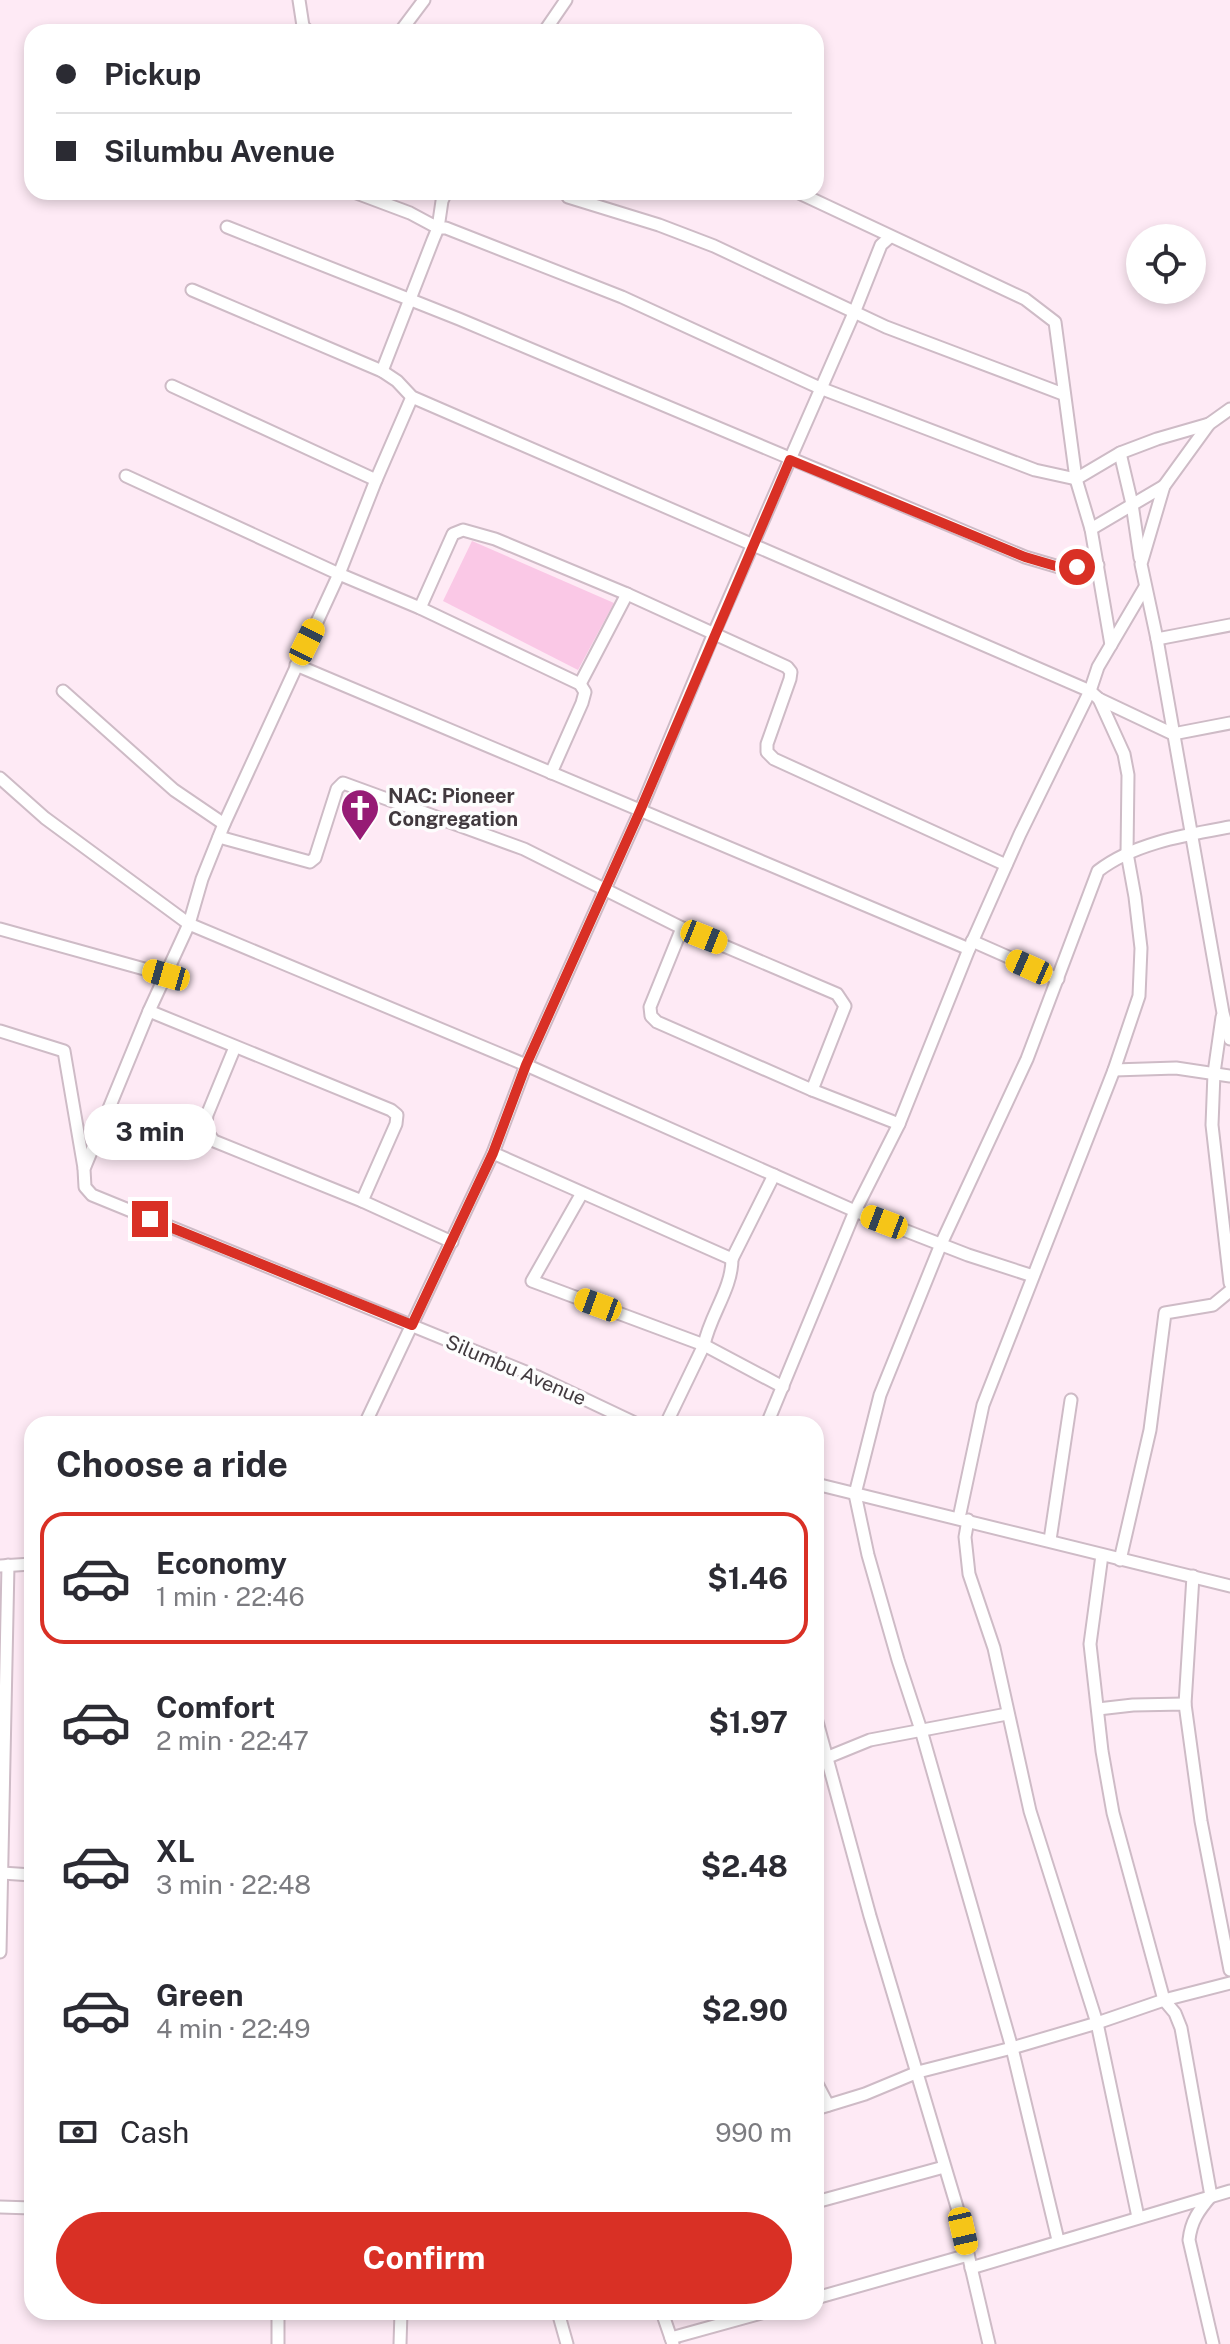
<!DOCTYPE html>
<html lang="en">
<head>
<meta charset="utf-8">
<style>
	:root { --surface:#fff; --page:#f2f2f3; --text:#2b2b33; --muted:#7c7c81; --line:#e1e1e2; --accent:#d93025 }
	body { margin:0; font-family:"Public Sans",sans-serif; background:var(--page); color:var(--text); height:100vh; display:flex; flex-direction:column; font-size:30px; white-space:nowrap }
	* { box-sizing:border-box; margin:0 }
	p { font-size:26px; color:var(--muted) }
	.icon { flex:none; width:44px; height:44px; fill:none; stroke:currentColor; stroke-width:2; stroke-linecap:round; stroke-linejoin:round }
	.map { position:relative; flex:1; overflow:hidden }
	.side { position:absolute; left:24px; top:1416px; width:800px; height:904px; display:flex; flex-direction:column; background:var(--surface); border-radius:24px; box-shadow:0 4px 12px #0003 }
	.side>* { flex:none }
	.top-card { position:absolute; left:24px; top:24px; width:800px; height:176px; border-radius:24px; box-shadow:0 4px 12px #0003; display:grid; align-content:center; height:176px; padding:0 32px; background:var(--surface) }
	.controls { position:absolute; left:1126px; top:224px; display:grid; gap:16px }
	.controls a { display:grid; place-items:center; width:80px; height:80px; border-radius:50%; background:var(--surface); box-shadow:0 4px 12px #0003; font-size:40px }
	.end { position:absolute; width:36px; height:36px; margin:-18px; border:10px solid #d93025; background:#fff; box-shadow:0 0 0 4px #fff }
	.from { border-radius:50% }
	.bubble { position:absolute; height:56px; border-radius:28px; background:var(--surface); box-shadow:0 4px 12px #0003; font-size:26px; font-weight:700; line-height:56px; text-align:center }
	.car { position:absolute; width:24px; height:48px; margin:-24px -12px; border-radius:10px; box-shadow:0 0 6px 2px #0007; background:linear-gradient(#f5c518 24%,#345 0 40%,#f5c518 0 76%,#345 0 86%,#f5c518 0) }
	.top-card b { display:flex; align-items:center; gap:28px; height:76px; font-size:30px }
	.top-card b+b { border-top:2px solid var(--line) }
	.top-card i { width:20px; height:20px; background:var(--text) }
	ul { padding:0; list-style:none }
	li { display:flex; align-items:center; gap:24px; height:132px; margin:0 16px 12px; padding:0 16px; border:4px solid transparent; border-radius:24px }
	li div { flex:1 }
	li b { display:block; font-size:30px }
	li em { font-style:normal; font-weight:700 }
	li.active { border-color:var(--accent) }
	li>.icon { width:72px; height:72px; stroke-width:1.5 }
	h2 { padding:0 32px; font-size:36px; line-height:96px }
	.pay { display:flex; align-items:center; gap:20px; height:88px; padding:0 32px; font-size:30px }
	.pay p { margin-inline-start:auto }
	.action { display:flex; gap:16px; margin-top:auto; padding:16px 32px }
	.action a { flex:1; height:92px; border-radius:48px; background:var(--accent); color:#fff; font-size:32px; font-weight:700; line-height:92px; text-align:center }
	.map>svg:first-child { display:block }
	.green { fill:#fac8e6 }
	.lines { fill:none; stroke-linecap:round; stroke-linejoin:round }
	.street-casing { stroke:#cebbc6; stroke-width:15 }
	.street { stroke:#fff; stroke-width:11 }
	.route { stroke:#d93025; stroke-width:10 }
	.labels { text-anchor:middle; dominant-baseline:central; stroke-width:7; stroke-linejoin:round; paint-order:stroke }
	.poi-label { font-size:20px; font-weight:bold; fill:#41393e; stroke:#fdfdfd; text-anchor:start }
	.street-label { font-size:20px; fill:#41393e; stroke:#fdfdfd }
</style>
</head>
<body>
<div class="map">
<svg width="1230" height="2344" viewBox="0 0 1230 2344">
	<rect width="100%" height="100%" fill="#feeaf5"/>
	<!-- green -->
	<polygon class="green" points="472,541 614,603 578,670 443,601"/>
	<g class="lines">
		<defs>
			<g id="street">
				<polyline points="299,0 303,26 309,32"/>
				<polyline points="400,32 424,0"/>
				<polyline points="544,32 566,0"/>
				<polyline points="354,192 410,213 438,228 442,201 446,192"/>
				<polyline points="797,192 1025,299 1055,322 1076,479 1091,529 1111,645"/>
				<polyline points="568,197 659,225 714,246 886,327 1063,394"/>
				<polyline points="227,227 459,319 1025,557 1059,567 1098,565"/>
				<polyline points="192,290 382,371 397,381 412,397 1090,691 1099,699 1173,734 1230,723"/>
				<polyline points="382,371 433,240 438,228 446,228 622,297 820,388 1035,470 1076,479 1120,453 1157,439 1209,424"/>
				<polyline points="172,386 376,480"/>
				<polyline points="412,397 376,480 339,574 224,824 202,879 189,924 149,1011 84,1169 85,1187 92,1195 538,1377 637,1424"/>
				<polyline points="1230,409 1209,424 1164,486 1141,564 1157,639 1223,1013 1230,1039"/>
				<polyline points="1120,453 1132,504 1140,558"/>
				<polyline points="126,476 339,574 420,608 580,684 585,692 582,703 551,773"/>
				<polyline points="1091,529 1164,486"/>
				<polyline points="420,608 453,534 463,530 495,539 627,594 787,667 791,672 790,679 767,744 767,752 774,759 1006,865"/>
				<polyline points="1157,639 1230,625"/>
				<polyline points="296,665 969,949"/>
				<polyline points="580,684 627,594"/>
				<polyline points="63,691 174,790 224,824"/>
				<polyline points="0,778 45,818 189,924 526,1065 855,1211 968,1255 1033,1276"/>
				<polyline points="219,837 310,862 315,858 337,789 343,783 524,849 682,928 837,994 845,1006 812,1090"/>
				<polyline points="682,928 650,1007 651,1016 657,1022 812,1090 899,1124"/>
				<polyline points="0,929 166,975"/>
				<polyline points="972,941 1058,979"/>
				<polyline points="149,1011 391,1110 397,1115 396,1124 362,1201 452,1242"/>
				<polyline points="1222,1017 1214,1073 1212,1125 1230,1283"/>
				<polyline points="0,1031 64,1051 84,1168"/>
				<path d="M235,1047l-28,68c-2,12 -1,17 7,26l148,60"/>
				<polyline points="1114,1070 1176,1068 1230,1076"/>
				<polyline points="493,1153 732,1259 774,1175"/>
				<path d="M582,1193l-50,88 172,64c6,-30 28,-56 28,-86"/>
				<polyline points="365,1424 493,1153 526,1065 640,811 714,633 854,313 881,245 890,237"/>
				<polyline points="666,1424 704,1345 783,1387"/>
				<polyline points="767,1424 855,1211 899,1124 969,949 1020,834 1090,691 1098,667 1145,587"/>
				<polyline points="816,1484 1230,1586"/>
				<polyline points="959,1518 983,1405 1114,1070 1139,996 1141,948 1135,897 1127,853 1128,775 1124,754 1099,699"/>
				<polyline points="968,1520 965,1537 969,1574 994,1648 1030,1811 1097,2023 1138,2217"/>
				<polyline points="1050,1540 1071,1400"/>
				<path d="M1102,1555l-12,89 12,107 11,62 51,187 11,13 6,15 30,168c-12,14 -20,25 -22,44l24,104"/>
				<polyline points="1120,1560 1150,1430 1165,1313 1213,1305 1230,1291"/>
				<polyline points="0,1566 32,1564"/>
				<polyline points="1185,1704 1193,1576"/>
				<polyline points="1098,1709 1133,1705 1185,1704 1201,1821 1230,1970"/>
				<polyline points="816,1718 870,1916 957,2207 989,2344"/>
				<polyline points="816,1762 870,1740 1007,1714"/>
				<polyline points="2,1873 32,1875"/>
				<polyline points="0,1952 8,1565"/>
				<polyline points="816,2082 828,2105"/>
				<polyline points="816,2109 865,2094 918,2072 1012,2048 1097,2023 1164,2000 1230,1983"/>
				<polyline points="816,2202 944,2167"/>
				<polyline points="0,2207 32,2208"/>
				<path d="M1058,2240l-46,-192 -91,-318 -23,-70 -30,-105 -13,-61 25,-99 61,-151 86,-185 71,-188c36,-28 88,-36 132,-44"/>
				<polyline points="971,2268 1230,2191"/>
				<polyline points="816,2298 968,2255"/>
				<polyline points="558,2312 567,2344"/>
				<polyline points="662,2312 673,2344"/>
				<polyline points="671,2338 765,2312"/>
				<polyline points="278,2344 278,2312"/>
				<polyline points="400,2344 401,2312"/>
			</g>
		</defs>
		<!-- street casing -->
		<use href="#street" class="street-casing"/>
		<!-- street -->
		<use href="#street" class="street"/>
	</g>
	<g class="lines">
		<!-- route -->
		<polyline class="route" points="150,1219 412,1325 493,1153 526,1065 640,811 790,460 1025,557 1059,567 1077,567"/>
	</g>
	<!-- icons -->
	<defs>
		<symbol id="church-pin" viewBox="-11 -11 22 30"><path d="M0 17L-7.5 6A9.5 9.5 0 1 1 7.5 6Z" fill="#961b75" stroke="#fdfdfd"/><path d="M-1.2-6h2.4v3.5h3.3v2.4h-3.3V6h-2.4V-.1h-3.3v-2.4h3.3Z" fill="#fff"/></symbol>
	</defs>
	<g fill-rule="evenodd">
		<use href="#church-pin" x="338" y="786" width="44" height="60"/>
	</g>
	<g class="labels">
		<!-- poi labels -->
		<g class="poi-label">
			<text x="388" y="796">NAC: Pioneer<tspan x="388" dy="23">Congregation</tspan></text>
		</g>
		<!-- street labels -->
		<g class="street-label">
			<text transform="translate(516 1370) rotate(23)">Silumbu Avenue</text>
		</g>
	</g>
</svg>
<div class="controls">
<a><svg class="icon" aria-label="locate" viewBox="0 0 24 24"><circle cx="12" cy="12" r="6"/><path d="M12 2v4M12 18v4M2 12h4M18 12h4"/></svg></a>
</div>
<i class="end from" style="left:1077px;top:567px"></i>
<i class="end" style="left:150px;top:1219px"></i>
<div class="bubble" style="left:84px;top:1104px;width:132px">3 min</div>
<i class="car" style="left:307px;top:642px;rotate:26deg"></i>
<i class="car" style="left:704px;top:937px;rotate:112deg"></i>
<i class="car" style="left:1029px;top:967px;rotate:294deg"></i>
<i class="car" style="left:166px;top:975px;rotate:286deg"></i>
<i class="car" style="left:884px;top:1222px;rotate:291deg"></i>
<i class="car" style="left:598px;top:1305px;rotate:290deg"></i>
<i class="car" style="left:963px;top:2231px;rotate:167deg"></i>
<div class="top-card">
<b><i class="from"></i>Pickup</b>
<b><i></i>Silumbu Avenue</b>
</div>
<section class="side">
<h2>Choose a ride</h2>
<ul>
<li class="active"><svg class="icon" aria-label="car" viewBox="0 0 24 24"><path d="M5 17H2v-5l4-1 3-4h7l3 4 3 1v5h-3M9 17h6M6 11h13"/><circle cx="7" cy="17" r="2"/><circle cx="17" cy="17" r="2"/></svg><div><b>Economy</b><p>1 min · 22:46</p></div><em>$1.46</em></li>
<li><svg class="icon" aria-label="car" viewBox="0 0 24 24"><path d="M5 17H2v-5l4-1 3-4h7l3 4 3 1v5h-3M9 17h6M6 11h13"/><circle cx="7" cy="17" r="2"/><circle cx="17" cy="17" r="2"/></svg><div><b>Comfort</b><p>2 min · 22:47</p></div><em>$1.97</em></li>
<li><svg class="icon" aria-label="car" viewBox="0 0 24 24"><path d="M5 17H2v-5l4-1 3-4h7l3 4 3 1v5h-3M9 17h6M6 11h13"/><circle cx="7" cy="17" r="2"/><circle cx="17" cy="17" r="2"/></svg><div><b>XL</b><p>3 min · 22:48</p></div><em>$2.48</em></li>
<li><svg class="icon" aria-label="car" viewBox="0 0 24 24"><path d="M5 17H2v-5l4-1 3-4h7l3 4 3 1v5h-3M9 17h6M6 11h13"/><circle cx="7" cy="17" r="2"/><circle cx="17" cy="17" r="2"/></svg><div><b>Green</b><p>4 min · 22:49</p></div><em>$2.90</em></li>
</ul>
<div class="pay"><svg class="icon" aria-label="cash" viewBox="0 0 24 24"><path d="M3 7h18v10H3z"/><circle cx="12" cy="12" r="2"/></svg>Cash<p>990 m</p></div>
<div class="action"><a>Confirm</a></div>
</section>
</div>
</body>
</html>
